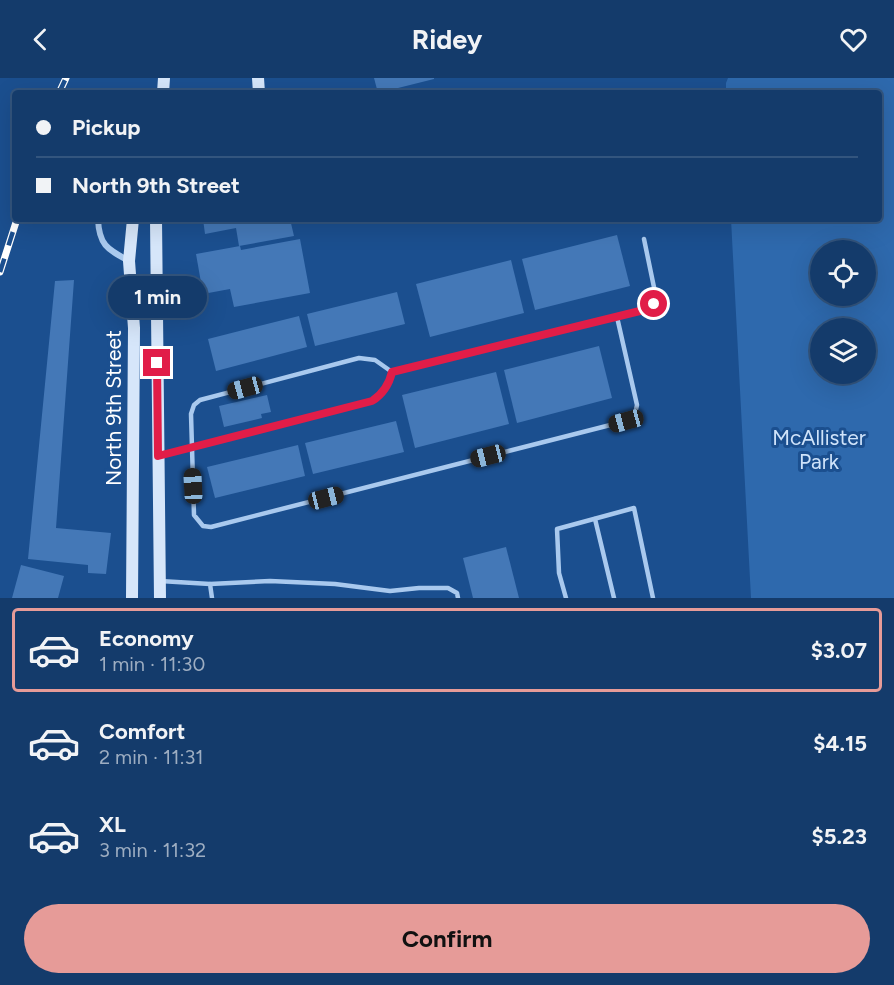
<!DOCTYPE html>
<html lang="en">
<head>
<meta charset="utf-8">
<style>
	:root { --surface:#143b6b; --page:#214673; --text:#f1f3f6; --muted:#9dadc1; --line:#33557e; --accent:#e69b98 }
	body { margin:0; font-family:Figtree,sans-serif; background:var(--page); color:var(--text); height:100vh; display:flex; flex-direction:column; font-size:22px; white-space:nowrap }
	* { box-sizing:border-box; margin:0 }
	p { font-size:20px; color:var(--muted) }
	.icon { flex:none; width:33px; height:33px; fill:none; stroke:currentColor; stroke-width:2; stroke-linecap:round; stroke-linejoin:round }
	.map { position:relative; height:520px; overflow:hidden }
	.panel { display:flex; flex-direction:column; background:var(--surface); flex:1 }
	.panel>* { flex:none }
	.top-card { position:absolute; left:12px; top:12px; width:870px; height:132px; border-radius:6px; box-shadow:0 6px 24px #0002,0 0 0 2px var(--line); display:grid; align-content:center; height:132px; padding:0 24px; background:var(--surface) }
	.buttons { position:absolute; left:810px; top:162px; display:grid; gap:12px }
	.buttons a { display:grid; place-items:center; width:66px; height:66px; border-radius:50%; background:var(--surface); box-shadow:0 6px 24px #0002,0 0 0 2px var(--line); font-size:30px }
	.end { position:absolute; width:27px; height:27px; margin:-14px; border:8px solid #e11d48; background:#fff; box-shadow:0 0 0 3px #fff }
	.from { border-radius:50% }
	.bubble { position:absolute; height:42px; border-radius:21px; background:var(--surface); box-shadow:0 6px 24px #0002,0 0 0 2px var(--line); font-size:20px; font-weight:700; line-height:42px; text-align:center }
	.car { position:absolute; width:18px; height:36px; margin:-18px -9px; border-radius:8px; box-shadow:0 0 4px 2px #0007; background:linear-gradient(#222 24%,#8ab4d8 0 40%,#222 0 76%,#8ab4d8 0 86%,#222 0) }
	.top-card b { display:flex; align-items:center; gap:21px; height:57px; font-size:22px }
	.top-card b+b { border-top:2px solid var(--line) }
	.top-card i { width:15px; height:15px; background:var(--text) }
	ul { padding:10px 0 0; list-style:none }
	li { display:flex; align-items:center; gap:18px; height:84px; margin:0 12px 9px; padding:0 12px; border:3px solid transparent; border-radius:6px }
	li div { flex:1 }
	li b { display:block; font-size:22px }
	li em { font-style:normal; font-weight:700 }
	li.active { border-color:var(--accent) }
	li>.icon { width:54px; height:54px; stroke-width:1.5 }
	.button { display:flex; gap:12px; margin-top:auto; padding:12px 24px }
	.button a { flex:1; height:69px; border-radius:36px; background:var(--accent); color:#111; font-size:24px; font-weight:700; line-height:69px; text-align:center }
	header { display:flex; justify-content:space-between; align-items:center; height:78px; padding:0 24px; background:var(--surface); font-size:27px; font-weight:700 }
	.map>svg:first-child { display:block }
	.green { fill:#2e69ad; fill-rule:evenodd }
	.building { fill:#4478b7 }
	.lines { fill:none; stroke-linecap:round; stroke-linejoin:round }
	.service { stroke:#a9c9ee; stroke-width:4.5 }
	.minor { stroke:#a9c9ee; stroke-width:6 }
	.secondary { stroke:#d6e6fa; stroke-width:12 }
	.rail-casing { stroke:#fff; stroke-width:7 }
	.rail { stroke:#1b4f8f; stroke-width:4.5; stroke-dasharray:14; stroke-linecap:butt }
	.route { stroke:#e11d48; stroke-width:8 }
	.labels { text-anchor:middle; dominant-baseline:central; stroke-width:6; stroke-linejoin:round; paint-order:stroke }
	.street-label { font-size:21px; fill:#fff; stroke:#1b4f8f }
	.park-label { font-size:21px; fill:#cfe3fa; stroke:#1b4f8f }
</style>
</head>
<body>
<header><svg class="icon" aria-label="back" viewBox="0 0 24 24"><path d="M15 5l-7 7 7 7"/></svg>Ridey<svg class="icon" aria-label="heart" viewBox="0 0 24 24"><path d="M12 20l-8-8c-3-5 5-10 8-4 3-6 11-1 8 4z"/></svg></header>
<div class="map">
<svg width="894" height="520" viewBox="0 0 894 520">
	<rect width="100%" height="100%" fill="#1b4f8f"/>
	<!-- green -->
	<path class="green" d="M728,0h166v520h-143l-20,-379h148v-126h-153v-10zM820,172h46v46h-46zM820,250h46v46h-46z"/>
	<!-- building -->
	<g class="building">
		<polygon points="374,0 434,0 434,1 378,15"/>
		<polygon points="203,141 290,141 294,158 239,168 236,150 205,156"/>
		<polygon points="617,157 630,208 535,232 522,181"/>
		<polygon points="300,161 310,215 234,229 230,211 203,216 196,176 240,168 241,172"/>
		<polygon points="511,182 524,235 430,259 416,206"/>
		<polygon points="74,202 56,450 111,455 106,496 88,495 88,487 28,481 55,203"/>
		<polygon points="397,214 405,246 315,268 307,236"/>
		<polygon points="299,238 307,269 216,293 208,261"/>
		<polygon points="599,268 612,320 517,345 504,292"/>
		<polygon points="496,294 509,346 415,370 402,317"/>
		<polygon points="267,317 271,334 261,336 262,340 224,349 219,328"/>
		<polygon points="396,343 404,374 313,396 305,365"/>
		<polygon points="298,367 305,398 215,420 207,389"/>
		<polygon points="506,469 519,520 473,520 463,480"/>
		<polygon points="21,487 64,498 58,520 12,520"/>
	</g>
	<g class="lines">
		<!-- service -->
		<g class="service">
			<path d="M392,294l-17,-12 -16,-2 -159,42 -6,5 -3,9 3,101 9,11 8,1 415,-106c7,-4 10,-8 11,-16l-20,-88"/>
			<path d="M161,377l211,-54c11,-7 16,-16 20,-29l256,-63 6,-5 2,-7 -12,-58"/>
			<polyline points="595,441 614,520"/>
			<polyline points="160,503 210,506 212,520"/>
			<polyline points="210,506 270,503 335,506 390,513 419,510 448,510 457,515 458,520"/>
			<polyline points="566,520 559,495 557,451 634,430 653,520"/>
		</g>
		<!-- minor -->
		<path class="minor" d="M98,141c1,26 9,30 31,42"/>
		<!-- secondary -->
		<g class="secondary">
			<polyline points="258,0 259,15"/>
			<polyline points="163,15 164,0"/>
			<polyline points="156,141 160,520"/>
			<polyline points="132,520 134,250 129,183 133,141"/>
		</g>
		<defs>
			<g id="rail">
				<polyline points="59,15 66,0"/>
				<polyline points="0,194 17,141"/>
			</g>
		</defs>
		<!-- rail casing -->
		<use href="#rail" class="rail-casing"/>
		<!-- rail -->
		<use href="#rail" class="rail"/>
	</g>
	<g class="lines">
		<!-- route -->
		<path class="route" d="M157,285l1,93 214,-55c11,-7 17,-16 20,-29l256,-63 6,-5"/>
	</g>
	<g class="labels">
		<!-- street labels -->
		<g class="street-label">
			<text transform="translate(113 330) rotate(-90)">North 9th Street</text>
		</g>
		<!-- park labels -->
		<g class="park-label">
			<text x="819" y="359">McAllister<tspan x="819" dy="24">Park</tspan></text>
		</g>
	</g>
</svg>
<div class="buttons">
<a><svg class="icon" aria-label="locate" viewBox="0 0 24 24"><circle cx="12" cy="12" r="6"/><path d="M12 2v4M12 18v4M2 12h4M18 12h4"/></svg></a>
<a><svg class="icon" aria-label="layers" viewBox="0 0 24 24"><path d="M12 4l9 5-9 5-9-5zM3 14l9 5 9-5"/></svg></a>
</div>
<i class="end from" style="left:654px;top:226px"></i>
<i class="end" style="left:157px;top:285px"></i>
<div class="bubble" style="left:108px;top:198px;width:99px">1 min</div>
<i class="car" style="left:245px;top:310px;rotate:255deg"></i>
<i class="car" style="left:626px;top:343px;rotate:255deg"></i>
<i class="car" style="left:488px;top:378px;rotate:256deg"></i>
<i class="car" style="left:193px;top:408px;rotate:357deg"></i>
<i class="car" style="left:326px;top:420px;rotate:76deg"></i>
<div class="top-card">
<b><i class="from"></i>Pickup</b>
<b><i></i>North 9th Street</b>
</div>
</div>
<section class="panel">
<ul>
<li class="active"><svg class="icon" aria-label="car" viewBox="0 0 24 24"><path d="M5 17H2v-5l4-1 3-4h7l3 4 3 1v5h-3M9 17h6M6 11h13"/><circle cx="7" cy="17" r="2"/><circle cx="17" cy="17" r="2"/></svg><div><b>Economy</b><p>1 min · 11:30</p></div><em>$3.07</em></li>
<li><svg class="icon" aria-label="car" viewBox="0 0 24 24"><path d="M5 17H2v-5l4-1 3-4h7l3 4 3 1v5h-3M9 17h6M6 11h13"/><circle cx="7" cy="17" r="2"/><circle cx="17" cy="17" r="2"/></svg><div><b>Comfort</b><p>2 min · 11:31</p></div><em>$4.15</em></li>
<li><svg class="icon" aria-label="car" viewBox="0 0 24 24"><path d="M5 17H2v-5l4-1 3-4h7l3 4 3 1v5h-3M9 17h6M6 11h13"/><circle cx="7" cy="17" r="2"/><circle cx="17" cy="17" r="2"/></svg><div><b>XL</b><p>3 min · 11:32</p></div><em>$5.23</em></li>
</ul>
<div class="button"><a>Confirm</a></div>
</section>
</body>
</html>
